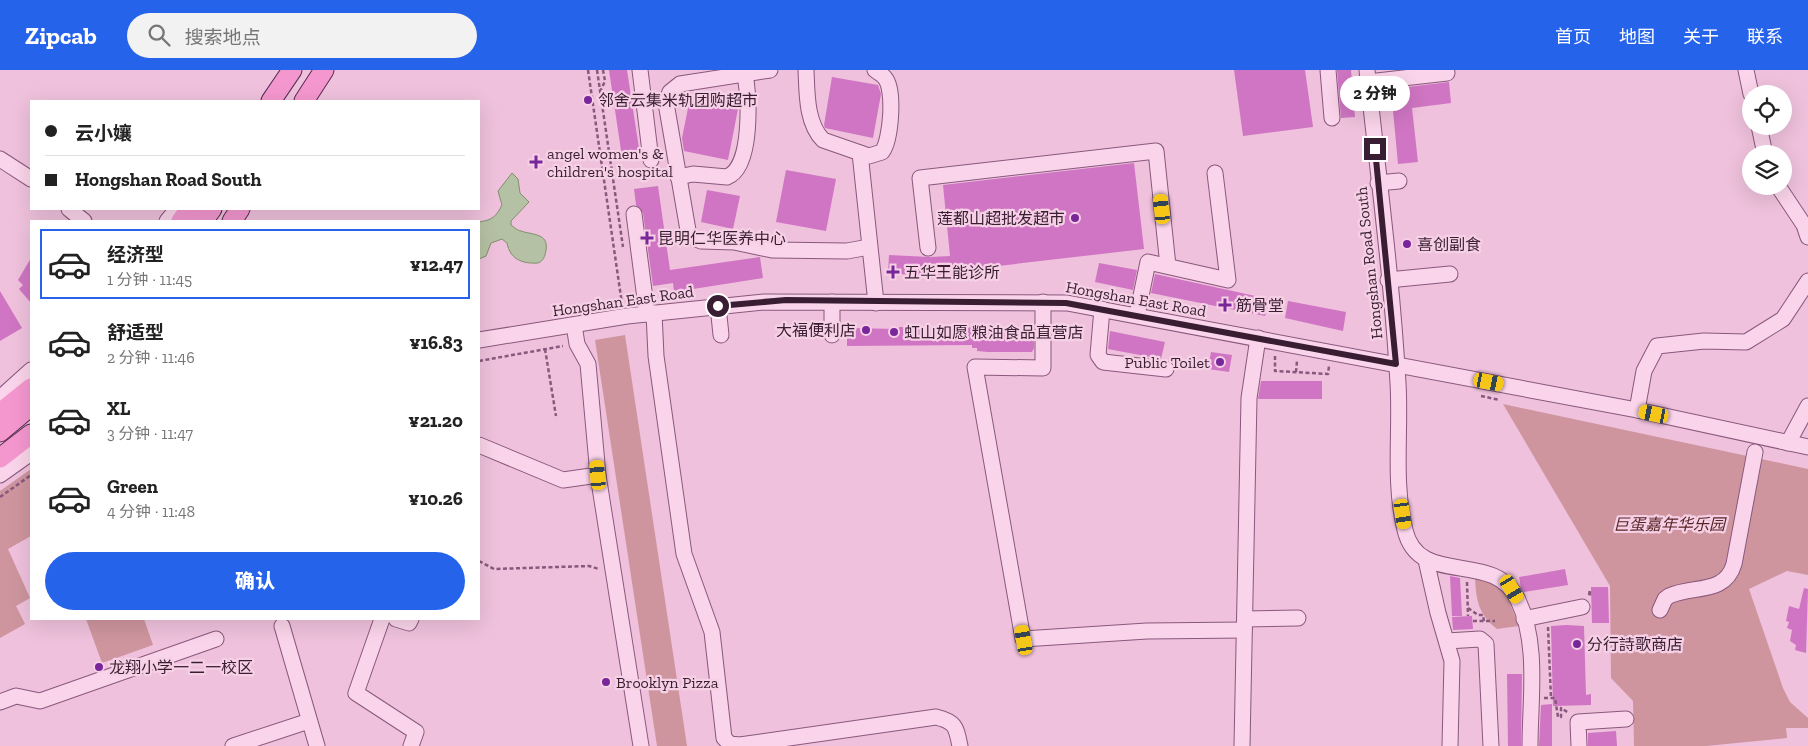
<!DOCTYPE html>
<html lang="zh">
<head>
<meta charset="utf-8">
<style>
	:root { --surface:#fff; --page:#f2f2f2; --text:#222; --muted:#767676; --line:#e0e0e0; --accent:#2563eb }
	body { margin:0; font-family:"Zilla Slab","Noto Sans SC",serif; background:var(--page); color:var(--text); height:100vh; display:flex; flex-direction:column; font-size:19px; white-space:nowrap }
	* { box-sizing:border-box; margin:0 }
	p { font-size:16px; color:var(--muted) }
	.icon { flex:none; width:28px; height:28px; fill:none; stroke:currentColor; stroke-width:2; stroke-linecap:round; stroke-linejoin:round }
	.map { position:relative; flex:1; overflow:hidden }
	.drawer { position:absolute; left:30px; top:150px; width:450px; height:400px; display:flex; flex-direction:column; background:var(--surface); border-radius:0px; box-shadow:0 5px 20px #0002 }
	.drawer>* { flex:none }
	.top-card { position:absolute; left:30px; top:30px; width:450px; height:110px; border-radius:0px; box-shadow:0 5px 20px #0002; display:grid; align-content:center; height:110px; padding:0 15px; background:var(--surface) }
	.fabs { position:absolute; left:1742px; top:15px; display:grid; gap:10px }
	.fabs a { display:grid; place-items:center; width:50px; height:50px; border-radius:50%; background:var(--surface); box-shadow:0 5px 20px #0002; font-size:25px }
	.end { position:absolute; width:22px; height:22px; margin:-11px; border:6px solid #391d33; background:#fff; box-shadow:0 0 0 2px #fff }
	.from { border-radius:50% }
	.bubble { position:absolute; height:35px; border-radius:18px; background:var(--surface); box-shadow:0 5px 20px #0002; font-size:16px; font-weight:800; line-height:35px; text-align:center }
	.car { position:absolute; width:15px; height:30px; margin:-15px -8px; border-radius:6px; box-shadow:0 0 4px 1px #0007; background:linear-gradient(#f5c518 24%,#345 0 40%,#f5c518 0 76%,#345 0 86%,#f5c518 0) }
	.top-card b { display:flex; align-items:center; gap:18px; height:48px; font-size:19px }
	.top-card b+b { border-top:1px solid var(--line) }
	.top-card i { width:12px; height:12px; background:var(--text) }
	ul { padding:9px 0 0; list-style:none }
	li { display:flex; align-items:center; gap:15px; height:70px; margin:0 10px 8px; padding:0 5px; border:2px solid transparent; border-radius:0px }
	li div { flex:1 }
	li b { display:block; font-size:19px }
	li em { font-style:normal; font-weight:800 }
	li.current { border-color:var(--accent) }
	li>.icon { width:45px; height:45px; stroke-width:1.5 }
	.button { display:flex; gap:10px; margin-top:auto; padding:10px 15px }
	.button a { flex:1; height:58px; border-radius:30px; background:var(--accent); color:#fff; font-size:20px; font-weight:800; line-height:58px; text-align:center }
	header { display:flex; align-items:center; gap:30px; box-sizing:border-box; height:70px; padding:0 25px; background:var(--accent); color:#fff }
	header strong { font-size:24px }
	nav { display:flex; gap:28px; margin-inline-start:auto; font-size:18px }
	.search { width:350px; height:45px; background:var(--page); display:flex; align-items:center; gap:12px; box-sizing:border-box; padding:0 18px; border-radius:28px; color:var(--muted); font-size:19px }
	.map>svg:first-child { display:block }
	.green { fill:#ce959e }
	.water { fill:#b5c1a4; stroke:#7e906a }
	.building { fill:#cf75c3 }
	.lines { fill:none; stroke-linecap:round; stroke-linejoin:round }
	.minor-casing { stroke:#89587d; stroke-width:17 }
	.major-casing { stroke:#572c4f; stroke-width:21 }
	.path { stroke:#89587d; stroke-width:2.5; stroke-dasharray:4 2.5; stroke-linecap:butt }
	.minor { stroke:#fad4ea; stroke-width:15 }
	.major { stroke:#f497cf; stroke-width:19 }
	.route { stroke:#391d33; stroke-width:6 }
	.poi-dot { fill:#78269a; stroke:#f6d1e6; stroke-width:2 }
	.labels { text-anchor:middle; dominant-baseline:central; stroke-width:4.5; stroke-linejoin:round; paint-order:stroke }
	.poi-label { font-size:16px; fill:#391d33; stroke:#f6d1e6; text-anchor:start }
	.street-label { font-size:16px; fill:#391d33; stroke:#f6d1e6 }
	.park-label { font-size:16px; font-style:italic; fill:#562324; stroke:#f6d1e6 }
</style>
</head>
<body>
<header>
<strong>Zipcab</strong>
<div class="search"><svg class="icon" aria-label="search" viewBox="0 0 24 24"><circle cx="10" cy="10" r="6"/><path d="M15 15l6 6"/></svg>搜索地点</div>
<nav><a>首页</a><a>地图</a><a>关于</a><a>联系</a></nav>
</header>
<div class="map">
<svg width="1808" height="676" viewBox="0 0 1808 676">
	<rect width="100%" height="100%" fill="#efc1dc"/>
	<!-- green -->
	<g class="green">
		<polygon points="625,265 687,676 657,676 595,270"/>
		<polygon points="1503,334 1808,399 1808,505 1787,501 1749,519 1783,618 1790,632 1808,648 1808,658 1786,658 1787,668 1706,676 1634,676 1633,631 1611,608 1610,516"/>
		<polygon points="31,399 31,466 8,479 30,528 16,536 25,554 0,568 0,421"/>
		<path d="M1475,507l21,5 8,7 15,37 -22,3c-19,-15 -21,-29 -22,-52z"/>
		<polygon points="86,549 144,549 153,575 102,593"/>
	</g>
	<!-- water -->
	<path class="water" d="M512,103l6,6 2,14 9,9 -18,19v4c3,2 7,6 10,6 11,4 28,2 25,19 -1,7 -3,11 -8,13 -16,1 -28,-4 -31,-20l-5,-4 -11,4 -5,13 -7,3v-37c13,-2 17,-5 23,-17l-4,-14z"/>
	<!-- building -->
	<g class="building">
		<polygon points="609,0 627,0 640,85 622,87"/>
		<polygon points="1234,0 1305,0 1313,57 1243,66"/>
		<polygon points="1337,0 1351,0 1355,47 1341,48"/>
		<polygon points="832,7 878,15 881,24 873,68 825,58 824,55"/>
		<polygon points="1449,12 1451,33 1412,38 1418,92 1398,94 1391,19"/>
		<polygon points="690,28 738,39 728,90 684,81 682,68"/>
		<polygon points="1134,93 1144,179 946,202 945,205 888,204 889,185 929,187 950,186 943,115"/>
		<polygon points="786,100 836,109 826,161 776,152"/>
		<polygon points="658,116 670,200 760,187 763,208 674,222 673,213 653,216 643,143 636,135 634,119"/>
		<polygon points="707,120 740,126 733,159 701,152"/>
		<polygon points="31,188 31,233 19,219 23,215 18,210"/>
		<polygon points="1099,193 1137,200 1133,220 1095,212"/>
		<polygon points="1155,204 1269,229 1265,246 1151,223"/>
		<polygon points="0,221 22,258 0,271"/>
		<polygon points="1288,231 1346,242 1343,261 1285,248"/>
		<polygon points="899,257 1034,258 1034,278 1032,282 988,282 977,281 977,278 972,278 972,275 847,276 847,258 899,259"/>
		<polygon points="1110,261 1165,272 1161,289 1108,279"/>
		<polygon points="1211,282 1232,285 1229,302 1208,299"/>
		<polygon points="1261,311 1322,311 1322,329 1258,329"/>
		<polygon points="1565,499 1568,515 1524,522 1521,518 1519,507"/>
		<polygon points="1450,506 1460,508 1462,546 1452,546"/>
		<polygon points="1591,517 1608,517 1609,553 1592,553"/>
		<polygon points="1804,518 1808,519 1806,583 1795,580 1796,575 1790,571 1792,560 1787,558 1789,552 1786,551 1789,536 1799,539"/>
		<polygon points="1472,546 1473,559 1453,560 1452,547"/>
		<polygon points="1566,555 1584,556 1586,625 1591,624 1591,635 1553,636 1551,556"/>
		<polygon points="1507,604 1522,604 1521,676 1508,676"/>
		<polygon points="1552,634 1552,676 1539,676 1541,635"/>
		<polygon points="1616,661 1617,676 1588,676 1588,663"/>
	</g>
	<g class="lines">
		<defs>
			<g id="minor">
				<polyline points="640,0 651,90"/>
				<polyline points="770,0 680,14 670,22 666,33 689,166 701,171 734,172 772,180 847,181 869,177"/>
				<path d="M806,0c1,22 0,53 17,70l46,16 13,-4c9,-12 13,-62 3,-74 -2,-3 -7,-6 -10,-8"/>
				<polyline points="1328,0 1332,48"/>
				<path d="M1367,0c11,104 25,208 31,313 3,48 -5,99 7,147 14,59 89,18 113,70 21,44 12,99 12,146"/>
				<polyline points="1746,0 1751,24"/>
				<polyline points="1368,12 1447,3"/>
				<polyline points="1759,56 1765,84"/>
				<polyline points="860,83 876,233"/>
				<polyline points="0,89 31,109"/>
				<path d="M678,107l15,-3 34,3c26,-10 22,-80 18,-103"/>
				<polyline points="1378,113 1399,111"/>
				<polyline points="1778,116 1804,155 1808,167"/>
				<polyline points="69,139 84,151"/>
				<polyline points="634,144 647,244"/>
				<polyline points="167,151 177,139"/>
				<polyline points="928,178 920,108 1156,81 1168,196"/>
				<polyline points="1388,210 1450,204"/>
				<polyline points="1043,232 1043,298 975,297 1023,569 1147,561 1244,560"/>
				<polyline points="718,236 721,265"/>
				<polyline points="1102,239 1098,285 1103,292 1166,299"/>
				<path d="M654,243l2,43 28,198 28,78 12,106 6,6 10,1 196,-28c20,5 20,10 24,29"/>
				<polyline points="1137,245 1148,192 1228,210 1215,103"/>
				<polyline points="574,255 577,274 588,294 598,405 641,676"/>
				<polyline points="832,265 832,232"/>
				<polyline points="479,270 627,246 764,232 1067,233 1637,340 1808,377"/>
				<polyline points="0,328 31,300"/>
				<polyline points="1637,340 1644,301 1657,276 1704,271 1746,272 1783,249 1808,211"/>
				<polyline points="1788,373 1808,336"/>
				<polyline points="479,375 563,410 598,405"/>
				<polyline points="0,405 31,383"/>
				<polyline points="1426,490 1438,543 1452,591 1450,676"/>
				<path d="M1660,540l5,-11 4,-3c24,-11 56,-1 65,-32l21,-112"/>
				<polyline points="382,549 356,623 416,662 411,676"/>
				<polyline points="396,549 409,553 411,549"/>
				<polyline points="1245,549 1298,548"/>
				<polyline points="1524,549 1582,537"/>
				<polyline points="282,556 317,676"/>
				<polyline points="1447,571 1480,569 1486,574 1491,676"/>
				<polyline points="0,632 16,626 40,631 216,569"/>
				<polyline points="233,676 309,651"/>
				<polyline points="1242,676 1249,328 1258,268"/>
				<polyline points="1579,676 1578,652 1626,649"/>
			</g>
			<g id="major">
				<polyline points="271,31 292,0"/>
				<polyline points="304,31 324,0"/>
				<polyline points="181,151 190,139"/>
				<polyline points="203,151 212,139"/>
				<polyline points="232,151 240,139"/>
				<polyline points="0,343 31,318"/>
				<polyline points="0,362 31,336"/>
				<polyline points="0,388 31,364"/>
			</g>
		</defs>
		<!-- minor casing -->
		<use href="#minor" class="minor-casing"/>
		<!-- major casing -->
		<use href="#major" class="major-casing"/>
		<!-- path -->
		<g class="path">
			<polyline points="588,0 622,234"/>
			<polyline points="597,0 623,177"/>
			<polyline points="600,22 605,11 603,0"/>
			<polyline points="545,279 556,346"/>
			<polyline points="1275,286 1275,301 1328,304 1329,296"/>
			<polyline points="479,291 563,276"/>
			<polyline points="1296,302 1297,291"/>
			<polyline points="1481,326 1500,330"/>
			<polyline points="0,427 31,405"/>
			<polyline points="479,491 494,499 589,496 599,499"/>
			<polyline points="1467,512 1468,546"/>
			<polyline points="1589,525 1590,520 1590,526"/>
			<polyline points="1468,538 1478,545 1483,545 1484,551"/>
			<polyline points="1473,551 1495,551"/>
			<polyline points="1548,557 1551,628"/>
			<polyline points="1544,628 1555,628 1558,647 1561,647 1561,638 1569,643"/>
		</g>
		<!-- minor -->
		<use href="#minor" class="minor"/>
		<!-- major -->
		<use href="#major" class="major"/>
	</g>
	<g class="lines">
		<!-- route -->
		<polyline class="route" points="718,236 786,230 1066,233 1396,294 1375,79"/>
	</g>
	<!-- markers -->
	<g class="poi-dot">
		<circle cx="588" cy="30" r="5"/>
		<path d="M533.5 84.5h5v5h5v5h-5v5h-5v-5h-5v-5h5z"/>
		<circle cx="1075" cy="148" r="5"/>
		<path d="M644.5 160.5h5v5h5v5h-5v5h-5v-5h-5v-5h5z"/>
		<circle cx="1407" cy="174" r="5"/>
		<path d="M890.5 194.5h5v5h5v5h-5v5h-5v-5h-5v-5h5z"/>
		<path d="M1222.5 227.5h5v5h5v5h-5v5h-5v-5h-5v-5h5z"/>
		<circle cx="866" cy="260" r="5"/>
		<circle cx="894" cy="262" r="5"/>
		<circle cx="1220" cy="292" r="5"/>
		<circle cx="1577" cy="574" r="5"/>
		<circle cx="99" cy="597" r="5"/>
		<circle cx="606" cy="612" r="5"/>
	</g>
	<g class="labels">
		<!-- poi labels -->
		<g class="poi-label">
			<text x="598" y="30">邻舍云集米轨团购超市</text>
			<text x="547" y="83">angel women's &amp;<tspan x="547" dy="18">children's hospital</tspan></text>
			<text x="1065" y="148" text-anchor="end">莲都山超批发超市</text>
			<text x="658" y="168">昆明仁华医养中心</text>
			<text x="1417" y="174">喜创副食</text>
			<text x="904" y="202">五华王能诊所</text>
			<text x="1236" y="235">筋骨堂</text>
			<text x="856" y="260" text-anchor="end">大福便利店</text>
			<text x="904" y="262">虹山如愿 粮油食品直营店</text>
			<text x="1210" y="292" text-anchor="end">Public Toilet</text>
			<text x="1587" y="574">分行詩歌商店</text>
			<text x="109" y="597">龙翔小学一二一校区</text>
			<text x="616" y="612">Brooklyn Pizza</text>
		</g>
		<!-- street labels -->
		<g class="street-label">
			<text transform="translate(1369 193) rotate(-96)">Hongshan Road South</text>
			<text transform="translate(1136 229) rotate(10)">Hongshan East Road</text>
			<text transform="translate(623 231) rotate(-8)">Hongshan East Road</text>
		</g>
		<!-- park labels -->
		<g class="park-label">
			<text x="1669" y="454">巨蛋嘉年华乐园</text>
		</g>
	</g>
</svg>
<div class="fabs">
<a><svg class="icon" aria-label="locate" viewBox="0 0 24 24"><circle cx="12" cy="12" r="6"/><path d="M12 2v4M12 18v4M2 12h4M18 12h4"/></svg></a>
<a><svg class="icon" aria-label="layers" viewBox="0 0 24 24"><path d="M12 4l9 5-9 5-9-5zM3 14l9 5 9-5"/></svg></a>
</div>
<i class="end from" style="left:718px;top:236px"></i>
<i class="end" style="left:1375px;top:79px"></i>
<div class="bubble" style="left:1340px;top:6px;width:70px">2 分钟</div>
<i class="car" style="left:1162px;top:139px;rotate:354deg"></i>
<i class="car" style="left:1489px;top:312px;rotate:101deg"></i>
<i class="car" style="left:1654px;top:344px;rotate:282deg"></i>
<i class="car" style="left:598px;top:405px;rotate:355deg"></i>
<i class="car" style="left:1403px;top:444px;rotate:172deg"></i>
<i class="car" style="left:1512px;top:519px;rotate:149deg"></i>
<i class="car" style="left:1024px;top:570px;rotate:350deg"></i>
<div class="top-card">
<b><i class="from"></i>云小孃</b>
<b><i></i>Hongshan Road South</b>
</div>
<section class="drawer">
<ul>
<li class="current"><svg class="icon" aria-label="car" viewBox="0 0 24 24"><path d="M5 17H2v-5l4-1 3-4h7l3 4 3 1v5h-3M9 17h6M6 11h13"/><circle cx="7" cy="17" r="2"/><circle cx="17" cy="17" r="2"/></svg><div><b>经济型</b><p>1 分钟 · 11:45</p></div><em>¥12.47</em></li>
<li><svg class="icon" aria-label="car" viewBox="0 0 24 24"><path d="M5 17H2v-5l4-1 3-4h7l3 4 3 1v5h-3M9 17h6M6 11h13"/><circle cx="7" cy="17" r="2"/><circle cx="17" cy="17" r="2"/></svg><div><b>舒适型</b><p>2 分钟 · 11:46</p></div><em>¥16.83</em></li>
<li><svg class="icon" aria-label="car" viewBox="0 0 24 24"><path d="M5 17H2v-5l4-1 3-4h7l3 4 3 1v5h-3M9 17h6M6 11h13"/><circle cx="7" cy="17" r="2"/><circle cx="17" cy="17" r="2"/></svg><div><b>XL</b><p>3 分钟 · 11:47</p></div><em>¥21.20</em></li>
<li><svg class="icon" aria-label="car" viewBox="0 0 24 24"><path d="M5 17H2v-5l4-1 3-4h7l3 4 3 1v5h-3M9 17h6M6 11h13"/><circle cx="7" cy="17" r="2"/><circle cx="17" cy="17" r="2"/></svg><div><b>Green</b><p>4 分钟 · 11:48</p></div><em>¥10.26</em></li>
</ul>
<div class="button"><a>确认</a></div>
</section>
</div>
</body>
</html>
